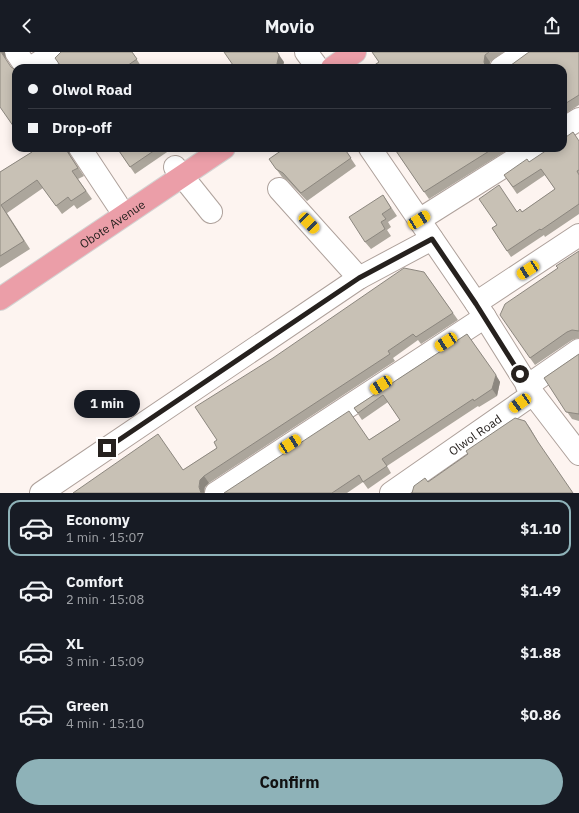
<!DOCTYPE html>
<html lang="en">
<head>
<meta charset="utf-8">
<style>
	:root { --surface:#171b24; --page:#20242c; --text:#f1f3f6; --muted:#9ea1a6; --line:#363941; --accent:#8eb2b8 }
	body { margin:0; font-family:"IBM Plex Sans",sans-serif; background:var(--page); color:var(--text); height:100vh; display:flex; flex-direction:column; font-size:15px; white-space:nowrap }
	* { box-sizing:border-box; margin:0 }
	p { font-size:13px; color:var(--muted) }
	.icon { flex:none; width:22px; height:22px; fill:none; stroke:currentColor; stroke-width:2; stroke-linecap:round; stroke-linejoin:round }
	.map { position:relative; height:441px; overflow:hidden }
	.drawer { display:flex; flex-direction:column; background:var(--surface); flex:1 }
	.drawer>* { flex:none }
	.top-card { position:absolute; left:12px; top:12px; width:555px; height:88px; border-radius:12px; box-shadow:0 2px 10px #0003; display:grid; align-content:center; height:88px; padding:0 16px; background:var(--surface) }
	.end { position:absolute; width:18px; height:18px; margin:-9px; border:5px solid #26211e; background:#fff; box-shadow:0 0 0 2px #fff }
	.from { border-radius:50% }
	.bubble { position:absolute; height:28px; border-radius:14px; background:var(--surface); box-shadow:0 2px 10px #0003; font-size:13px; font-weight:800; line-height:28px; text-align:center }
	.car { position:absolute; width:12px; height:24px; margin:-12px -6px; border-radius:5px; box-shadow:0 0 3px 1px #0007; background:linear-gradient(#f5c518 24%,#345 0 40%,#f5c518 0 76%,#345 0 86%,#f5c518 0) }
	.top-card b { display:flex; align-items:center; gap:14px; height:38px; font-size:15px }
	.top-card b+b { border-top:1px solid var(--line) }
	.top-card i { width:10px; height:10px; background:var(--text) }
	ul { padding:7px 0 0; list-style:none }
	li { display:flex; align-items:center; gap:12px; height:56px; margin:0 8px 6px; padding:0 8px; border:2px solid transparent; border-radius:12px }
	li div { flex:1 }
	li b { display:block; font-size:15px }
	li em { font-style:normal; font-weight:800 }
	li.current { border-color:var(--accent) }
	li>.icon { width:36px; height:36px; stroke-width:1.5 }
	.cta { display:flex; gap:8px; margin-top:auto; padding:8px 16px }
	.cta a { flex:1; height:46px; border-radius:24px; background:var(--accent); color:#111; font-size:16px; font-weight:800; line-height:46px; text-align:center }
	header { display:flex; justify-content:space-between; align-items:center; height:52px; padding:0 16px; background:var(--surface); font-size:18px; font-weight:800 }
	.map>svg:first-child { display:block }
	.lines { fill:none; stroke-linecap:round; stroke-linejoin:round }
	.minor-casing { stroke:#aea19b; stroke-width:24 }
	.major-casing { stroke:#d4d3d2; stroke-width:24 }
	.minor { stroke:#fff; stroke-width:22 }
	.major { stroke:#eb9ea8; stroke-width:22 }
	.wall { fill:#aca69c }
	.shaded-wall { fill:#8c877f }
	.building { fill:#c8c1b5; stroke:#8c877f }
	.route { stroke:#26211e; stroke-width:5 }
	.labels { text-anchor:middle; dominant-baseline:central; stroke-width:3.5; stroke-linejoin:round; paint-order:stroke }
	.street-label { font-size:12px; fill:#26211e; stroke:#fff }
</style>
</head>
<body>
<header><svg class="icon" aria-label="back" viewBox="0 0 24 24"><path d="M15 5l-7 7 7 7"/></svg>Movio<svg class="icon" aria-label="share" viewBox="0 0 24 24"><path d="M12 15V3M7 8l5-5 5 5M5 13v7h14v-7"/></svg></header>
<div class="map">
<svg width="579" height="441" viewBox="0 0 579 441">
	<rect width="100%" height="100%" fill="#fdf4f0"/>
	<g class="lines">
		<defs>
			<g id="minor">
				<polyline points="16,0 27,16"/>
				<polyline points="306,0 318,16"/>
				<polyline points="30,16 56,0"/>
				<polyline points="501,16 525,0"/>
				<polyline points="563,77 579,67"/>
				<polyline points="80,96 117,152"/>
				<polyline points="370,96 476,251 533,342 391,441"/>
				<polyline points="175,115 211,160"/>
				<polyline points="279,137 359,226"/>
				<polyline points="419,168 533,96"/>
				<polyline points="476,251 579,183"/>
				<polyline points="527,334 579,298"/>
				<polyline points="533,342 579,402"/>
				<polyline points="41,441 359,226 432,187"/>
				<polyline points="216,441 485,265"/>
			</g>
			<g id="major">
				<polyline points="332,16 355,0"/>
				<path id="s1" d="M0,247l224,-151"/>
			</g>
		</defs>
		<!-- minor casing -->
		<use href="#minor" class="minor-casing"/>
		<!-- major casing -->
		<use href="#major" class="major-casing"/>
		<!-- minor -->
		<use href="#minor" class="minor"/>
		<!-- major -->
		<use href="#major" class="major"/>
	</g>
	<!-- wall -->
	<g class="wall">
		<polygon points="132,0 141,14 138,16 62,16"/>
		<polygon points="372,0 504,0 490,10 489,16 370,16 379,10"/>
		<polygon points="579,0 579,53 563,63 563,16"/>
		<polygon points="579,89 579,162 545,185 544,183 511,205 492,176 517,159 522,160 555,137 545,123 517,142 504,123 529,110"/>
		<polygon points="29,96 68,96 70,103 84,124 78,127 92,147 77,157 74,153 62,162 43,136 7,161 30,197 0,216 0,120 32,100"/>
		<polygon points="117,96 173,96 135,122"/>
		<polygon points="344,96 356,114 307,149 288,129 282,125 269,107"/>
		<polygon points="394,96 511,96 429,147"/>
		<polygon points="383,143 397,164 388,170 391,175 387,178 391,184 371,197 365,190"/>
		<polygon points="579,199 579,286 578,286 572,288 535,313 530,306 558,216"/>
		<polygon points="424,220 458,268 421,292 418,288 393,306 395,309 209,431 205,435 183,418 217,396 217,388"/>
		<polygon points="467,282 500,330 497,344 479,355 478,354 387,414 391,421 368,437 363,430 347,441 224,441 369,388 400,368 388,350 362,368 354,356"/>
		<polygon points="579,302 579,369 572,367 544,326"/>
	</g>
	<!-- shaded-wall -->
	<g class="shaded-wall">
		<polygon points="1,0 5,0 6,7"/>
		<polygon points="277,0 284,10 283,16 277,16"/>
		<polygon points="485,3 490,10 489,16 486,16 484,10"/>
		<polygon points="65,96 68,96 70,103 84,124"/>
		<polygon points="496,323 500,330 497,344 492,337"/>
		<polygon points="525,369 530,376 543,398 538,390"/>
		<polygon points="204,424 209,431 205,435 204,441 201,441 199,435 200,428"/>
	</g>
	<!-- building -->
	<g class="building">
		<polygon points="0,0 1,0 11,15 16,18 16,78 0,55"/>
		<polygon points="61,0 132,0 137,7 124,16 62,16 55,6"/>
		<polygon points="224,0 277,0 279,3 276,16 235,16"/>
		<polygon points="372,0 489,0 485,3 484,10 486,16 370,16 379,10"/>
		<polygon points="529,0 579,0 579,43 563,53 563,16 507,16"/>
		<polygon points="573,80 579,89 579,118 577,119 579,123 579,152 541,178 540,177 507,199 492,176 497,173 479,147 499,133 517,160 520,157 522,160 555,137 541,117 513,135 504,123 527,107 529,110 550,96 563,96 563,87"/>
		<polygon points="29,96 65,96 78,116 72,119 86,139 71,149 68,145 56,154 37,128 1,153 24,189 0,204 0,120 32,100"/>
		<polygon points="117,96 158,96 130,115"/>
		<polygon points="285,96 344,96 351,106 301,141 283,121 276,117 269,107"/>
		<polygon points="394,96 494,96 424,140"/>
		<polygon points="383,143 391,156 382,162 386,167 381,170 385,177 365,190 349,165"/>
		<polygon points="579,199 579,279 572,278 567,280 530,306 500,263 505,252 558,216 556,214"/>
		<polygon points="404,216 424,220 453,261 416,285 413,282 388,299 390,302 204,424 200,428 199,435 201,441 73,441 158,382 183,418 217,396 214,390 217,388 195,355 273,306"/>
		<polygon points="467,282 496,323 492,337 474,349 473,347 382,407 387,414 363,430 359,423 332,441 224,441 349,359 369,388 400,368 383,343 358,361 354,356"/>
		<polygon points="579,302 579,362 566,360 544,326"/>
		<polygon points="515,366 525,369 538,390 573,441 412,441 414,434 425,426 428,430 468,402 466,399"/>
	</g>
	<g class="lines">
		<!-- route -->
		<polyline class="route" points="107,396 359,226 432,187 476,252 520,322"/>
	</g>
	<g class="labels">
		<!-- street labels -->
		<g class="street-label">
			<text stroke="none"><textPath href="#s1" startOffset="135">Obote Avenue</textPath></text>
			<text transform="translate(475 383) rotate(-35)">Olwol Road</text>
		</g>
	</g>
</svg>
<i class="end from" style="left:520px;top:322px"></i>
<i class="end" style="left:107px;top:396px"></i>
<div class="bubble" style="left:74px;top:338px;width:66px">1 min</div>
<i class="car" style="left:419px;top:168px;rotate:58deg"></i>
<i class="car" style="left:309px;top:171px;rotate:136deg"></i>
<i class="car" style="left:528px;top:218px;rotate:237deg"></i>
<i class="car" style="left:446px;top:290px;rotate:237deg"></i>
<i class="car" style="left:381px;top:333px;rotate:237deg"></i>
<i class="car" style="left:520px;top:351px;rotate:235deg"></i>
<i class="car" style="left:290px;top:392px;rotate:57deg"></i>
<div class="top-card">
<b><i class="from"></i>Olwol Road</b>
<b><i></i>Drop-off</b>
</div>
</div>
<section class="drawer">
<ul>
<li class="current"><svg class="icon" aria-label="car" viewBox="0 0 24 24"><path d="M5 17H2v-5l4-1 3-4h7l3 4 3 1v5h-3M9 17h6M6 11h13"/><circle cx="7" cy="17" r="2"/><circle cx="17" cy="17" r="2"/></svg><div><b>Economy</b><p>1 min · 15:07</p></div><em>$1.10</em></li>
<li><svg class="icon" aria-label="car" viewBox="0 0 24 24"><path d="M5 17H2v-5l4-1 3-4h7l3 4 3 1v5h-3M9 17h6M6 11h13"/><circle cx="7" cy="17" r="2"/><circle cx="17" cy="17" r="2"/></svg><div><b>Comfort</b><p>2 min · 15:08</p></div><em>$1.49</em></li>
<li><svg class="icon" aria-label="car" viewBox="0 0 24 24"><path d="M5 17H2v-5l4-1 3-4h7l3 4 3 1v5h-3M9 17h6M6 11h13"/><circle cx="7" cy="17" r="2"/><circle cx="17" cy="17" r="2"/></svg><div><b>XL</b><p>3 min · 15:09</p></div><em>$1.88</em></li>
<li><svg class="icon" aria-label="car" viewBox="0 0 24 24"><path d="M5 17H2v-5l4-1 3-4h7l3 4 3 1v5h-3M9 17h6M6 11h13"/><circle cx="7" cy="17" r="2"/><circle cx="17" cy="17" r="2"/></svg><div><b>Green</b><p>4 min · 15:10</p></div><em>$0.86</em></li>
</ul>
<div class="cta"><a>Confirm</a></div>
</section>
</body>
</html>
